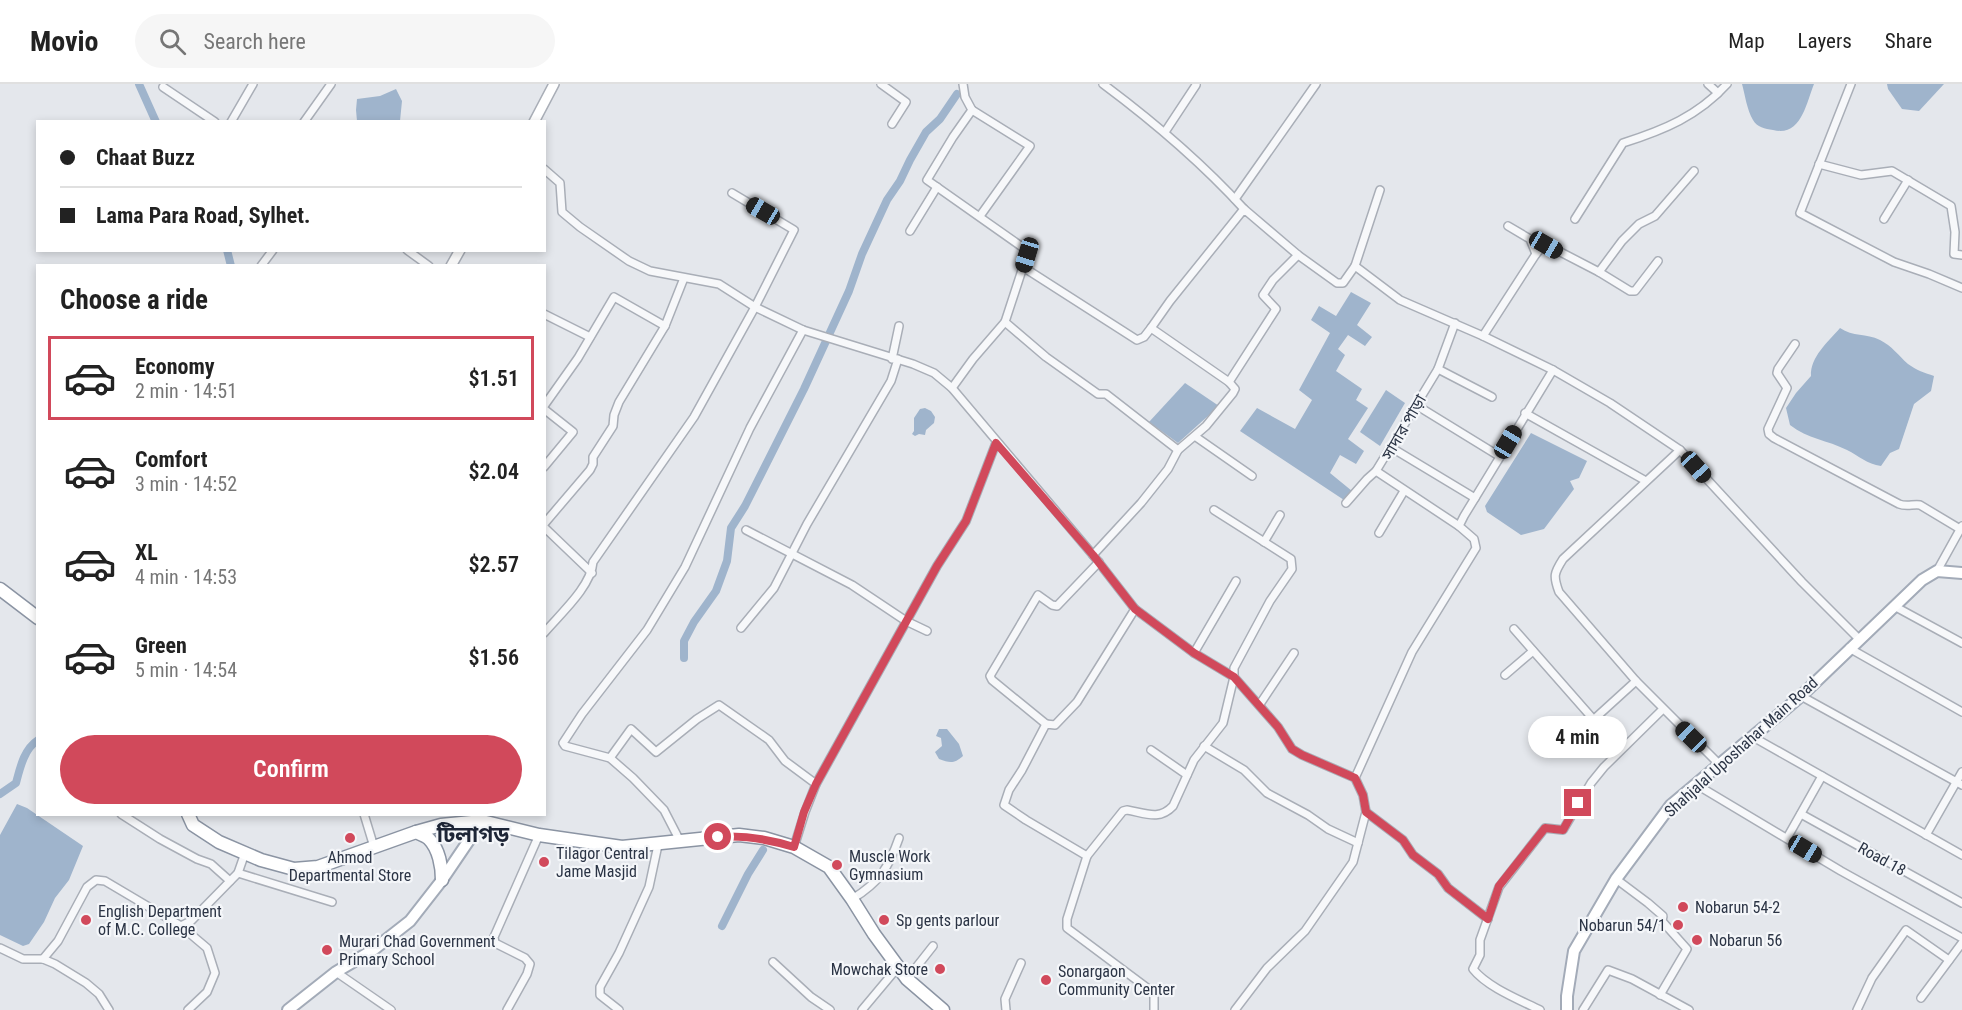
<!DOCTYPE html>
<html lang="en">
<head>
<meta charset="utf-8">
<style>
	:root { --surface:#fff; --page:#f6f6f6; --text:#222; --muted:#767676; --line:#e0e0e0; --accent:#d1495b }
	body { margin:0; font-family:"Roboto Condensed","Noto Sans Bengali",sans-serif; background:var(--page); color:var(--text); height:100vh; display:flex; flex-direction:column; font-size:22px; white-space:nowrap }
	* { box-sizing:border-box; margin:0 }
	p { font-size:20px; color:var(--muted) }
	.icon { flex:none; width:33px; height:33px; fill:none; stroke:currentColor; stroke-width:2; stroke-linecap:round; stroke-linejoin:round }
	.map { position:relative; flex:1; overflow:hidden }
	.drawer { position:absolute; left:36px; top:180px; width:510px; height:552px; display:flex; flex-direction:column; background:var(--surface); border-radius:0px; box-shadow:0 3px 9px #0003 }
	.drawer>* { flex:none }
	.guide { position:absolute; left:36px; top:36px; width:510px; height:132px; border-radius:0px; box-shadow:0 3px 9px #0003; display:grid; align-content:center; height:132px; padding:0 24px; background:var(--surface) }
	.end { position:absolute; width:27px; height:27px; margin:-14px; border:8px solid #d1495b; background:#fff; box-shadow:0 0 0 3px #fff }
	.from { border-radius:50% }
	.bubble { position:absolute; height:42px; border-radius:21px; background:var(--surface); box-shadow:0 3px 9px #0003; font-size:20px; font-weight:600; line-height:42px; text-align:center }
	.car { position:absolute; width:18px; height:36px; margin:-18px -9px; border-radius:8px; box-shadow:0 0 4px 2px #0007; background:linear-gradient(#222 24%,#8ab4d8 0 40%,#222 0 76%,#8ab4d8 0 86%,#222 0) }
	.guide b { display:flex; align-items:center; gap:21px; height:57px; font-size:22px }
	.guide b+b { border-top:2px solid var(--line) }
	.guide i { width:15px; height:15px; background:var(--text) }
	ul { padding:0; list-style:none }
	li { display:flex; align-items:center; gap:18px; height:84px; margin:0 12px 9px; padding:0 12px; border:3px solid transparent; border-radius:0px }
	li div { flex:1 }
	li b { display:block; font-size:22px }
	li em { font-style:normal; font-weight:600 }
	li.current { border-color:var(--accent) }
	li>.icon { width:54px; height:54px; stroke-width:1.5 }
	h2 { padding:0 24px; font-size:27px; line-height:72px }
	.cta { display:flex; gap:12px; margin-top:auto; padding:12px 24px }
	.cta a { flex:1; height:69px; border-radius:36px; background:var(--accent); color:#fff; font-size:24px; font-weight:600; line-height:69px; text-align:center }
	header { display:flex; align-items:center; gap:36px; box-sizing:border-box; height:84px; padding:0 30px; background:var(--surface); border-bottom:2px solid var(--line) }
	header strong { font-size:28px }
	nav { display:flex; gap:33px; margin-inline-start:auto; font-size:21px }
	.search { width:420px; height:54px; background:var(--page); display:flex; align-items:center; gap:15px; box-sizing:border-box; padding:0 21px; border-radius:33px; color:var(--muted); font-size:22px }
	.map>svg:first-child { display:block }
	.water { fill:#9fb4cc }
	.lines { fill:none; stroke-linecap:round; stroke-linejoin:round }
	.canal { stroke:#9fb4cc; stroke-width:8 }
	.street-casing { stroke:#a9aeb7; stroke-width:10 }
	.secondary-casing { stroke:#a9aeb7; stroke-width:12 }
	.primary-casing { stroke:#a3abb8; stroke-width:14 }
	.highway-casing { stroke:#8b94a3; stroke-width:15 }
	.street { stroke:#f7f8fa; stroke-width:7 }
	.secondary { stroke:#fff; stroke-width:9 }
	.primary { stroke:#fff; stroke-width:10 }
	.highway { stroke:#fff; stroke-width:12 }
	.route { stroke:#d1495b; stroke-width:8 }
	.poi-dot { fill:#d1495b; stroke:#f4f6f9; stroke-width:2 }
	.labels { text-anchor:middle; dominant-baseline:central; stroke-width:4.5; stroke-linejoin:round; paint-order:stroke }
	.street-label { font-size:16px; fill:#2b3445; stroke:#f4f6f9 }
	.poi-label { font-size:16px; fill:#2b3445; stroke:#f4f6f9; text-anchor:start }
	.district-label { font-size:22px; font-weight:bold; fill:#1d2536; stroke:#f4f6f9 }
</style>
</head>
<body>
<header>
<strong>Movio</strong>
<div class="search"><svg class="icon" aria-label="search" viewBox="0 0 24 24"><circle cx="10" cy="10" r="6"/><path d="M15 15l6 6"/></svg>Search here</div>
<nav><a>Map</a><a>Layers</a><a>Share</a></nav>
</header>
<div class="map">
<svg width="1962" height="926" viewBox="0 0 1962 926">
	<rect width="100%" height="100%" fill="#e4e7ec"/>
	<!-- water -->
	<g class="water">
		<path d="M1742,0h72c-8,20 -13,53 -41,46 -8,-1 -16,-3 -20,-10 -6,-10 -8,-25 -11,-36z"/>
		<polygon points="1887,0 1944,0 1919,27 1902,25 1888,5"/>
		<polygon points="396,5 402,17 400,37 357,37 356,26 357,15 380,12"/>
		<polygon points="1351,208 1371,219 1357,241 1372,253 1365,262 1348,251 1338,265 1345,271 1336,287 1362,305 1356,316 1368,324 1348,355 1364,367 1356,380 1340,371 1330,389 1352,407 1344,416 1240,347 1257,324 1295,345 1312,316 1299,306 1330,249 1311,236 1319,222 1336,232"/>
		<path d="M1840,244c13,9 26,5 40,12 12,6 18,15 28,24 8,6 17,9 26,12l-3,15 -17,13 -15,45 -9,4 -9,13c-14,-2 -22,-10 -34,-16 -20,-10 -39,-11 -57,-25l-4,-17 10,-15 15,-17c-1,-19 17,-34 29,-48z"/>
		<polygon points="1185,299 1219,322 1178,359 1149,338"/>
		<polygon points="1386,306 1405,319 1380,362 1360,348"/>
		<polygon points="925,324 931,327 935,333 934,339 926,346 925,351 919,350 915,352 912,350 914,347 914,334 920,325"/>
		<polygon points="1531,349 1587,377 1579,394 1570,397 1574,405 1544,445 1521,451 1487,428 1485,422"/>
		<path d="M939,645h8l12,15 4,12c-9,8 -13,7 -24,3l-4,-7 7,-6 -1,-8 -5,-2z"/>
		<polygon points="17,720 27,724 83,762 69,796 55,814 44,838 29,860 23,862 0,851 0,751"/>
	</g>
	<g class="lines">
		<!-- canal -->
		<g class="canal">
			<polyline points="139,0 156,38"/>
			<polyline points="227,166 231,182"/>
			<polyline points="684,574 684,557 694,538 716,507 727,477 731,444 745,422 804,305 849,207 862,170 887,116 900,97 910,76 926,48 940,35 957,10"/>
			<path d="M0,710l16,-11c4,-15 8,-34 22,-43"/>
			<polyline points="722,842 748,790 763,766"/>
		</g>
		<defs>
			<g id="street">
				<polyline points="881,0 906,18 892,40"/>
				<polyline points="963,0 965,13 972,26 953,53 927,96 1025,165 1027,170 1023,183 1137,256 1144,253 1151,244"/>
				<path d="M1103,0c51,38 98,78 141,125"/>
				<polyline points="1708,0 1718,9"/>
				<polyline points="1851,0 1800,129 1894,178 1929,190 1962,204"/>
				<polyline points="163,3 215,38"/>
				<polyline points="972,26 1030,62 980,132"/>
				<polyline points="231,38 253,0"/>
				<polyline points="304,38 331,0"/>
				<polyline points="1165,48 1196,1"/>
				<polyline points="1819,80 1861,91 1892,87 1951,122 1955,148 1954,170 1962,171"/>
				<polyline points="544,85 560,99 562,128 580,143 629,177 650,187 719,200 755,223 803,246 913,280 934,289 952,304 1093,471 1135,525 1194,569 1234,593 1278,643 1292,665 1302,671 1355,694"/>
				<polyline points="1235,115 1316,0"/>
				<path d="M1575,135l48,-76c41,-13 75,-27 104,-59"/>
				<polyline points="1884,135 1908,96"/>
				<polyline points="1508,142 1530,155 1536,170"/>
				<polyline points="910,147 937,103"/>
				<polyline points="407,166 429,182"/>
				<polyline points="261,182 273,166"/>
				<polyline points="1355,182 1380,106"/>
				<polyline points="1023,183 1005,238 1046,273 1098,310 1106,310 1178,366"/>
				<polyline points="1599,188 1622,157 1639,140 1655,132 1694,87"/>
				<polyline points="544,230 590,253"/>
				<polyline points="1455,239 1438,285 1376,387 1459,442"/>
				<polyline points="1483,252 1536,170 1545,160 1599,188 1630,207 1635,207 1658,177"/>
				<path d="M1795,260l-17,25 -1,4 10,15 -19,41 1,5 5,4 125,66c7,3 14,0 21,1l40,24"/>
				<polyline points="892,275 899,242"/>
				<polyline points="1438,285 1492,313"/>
				<polyline points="1229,298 1276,225 1263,211 1273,196 1298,171"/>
				<polyline points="952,304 973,275 1005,238"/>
				<polyline points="1416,321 1499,372"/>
				<polyline points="544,322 578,274 614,213 665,242 684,194"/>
				<polyline points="544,325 573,348 544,383"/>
				<polyline points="1525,329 1646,397"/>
				<polyline points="1196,353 1252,392"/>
				<polyline points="1392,364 1475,414"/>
				<path d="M1680,366l-117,109c-9,14 -10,17 -4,33l77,89 84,84"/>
				<polyline points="1346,419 1367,395 1376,387"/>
				<polyline points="544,440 590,386 593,380 593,373 613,342 614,331 619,318 665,242"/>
				<polyline points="544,443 592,489"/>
				<polyline points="746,446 852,501 906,537 927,547"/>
				<polyline points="1379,449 1404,407"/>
				<polyline points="1264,458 1280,431"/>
				<polyline points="1093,471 1141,419 1168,385 1178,366 1206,342 1233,309 1235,305 1229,298 1151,244 1170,217 1244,125 1298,171 1337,199 1343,199 1355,182 1400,216 1483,252 1553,286 1610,319 1680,366 1802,498 1859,555"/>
				<polyline points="1937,487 1962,442"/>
				<polyline points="1894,522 1962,559"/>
				<polyline points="1135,525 1077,618 1055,641 1046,640 1022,686 1009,706 1004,721 1026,736 1087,772 1067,835 1067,844 1154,909 1154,926"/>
				<polyline points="741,544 774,504 807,440 891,297 898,275"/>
				<polyline points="1514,545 1594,636"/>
				<path d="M544,549c16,-19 47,-46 49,-71l101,-145 61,-110 39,-77 -62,-37"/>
				<polyline points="1849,564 1962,628"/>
				<polyline points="1194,569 1236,497"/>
				<polyline points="1505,591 1533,567"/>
				<polyline points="1801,612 1962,701"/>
				<polyline points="1260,620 1294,569"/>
				<polyline points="1046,640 992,596 990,592 1038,511 1052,521 1057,522 1099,478"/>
				<polyline points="1581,647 1636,597"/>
				<polyline points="1753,653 1962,771"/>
				<polyline points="1204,662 1244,686 1267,709 1308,731 1328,745 1358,759"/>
				<polyline points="1151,666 1187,691"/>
				<polyline points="610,674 631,645 656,668 697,635 719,621 769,656 785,677 816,700"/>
				<polyline points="1697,701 1841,787 1962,854"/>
				<polyline points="1366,728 1403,756 1413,771 1438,790 1448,804 1488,835"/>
				<polyline points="121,730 160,755 197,775 211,780 230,797"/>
				<polyline points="364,730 374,763"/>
				<polyline points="1801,730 1962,819"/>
				<polyline points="1926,751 1962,688"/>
				<polyline points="1787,754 1822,692"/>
				<polyline points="680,757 664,726 633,694 610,674 565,662 563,659 582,630 647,546 685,483 750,344 803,246"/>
				<polyline points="794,763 805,728 816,700 937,482 966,437 996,359"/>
				<path d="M1087,772l36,-45 4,-1c18,3 32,11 46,-4l21,-46 29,-37 11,-46v-9l36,-67 22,-32 -1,-10 -77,-49"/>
				<polyline points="238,789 332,818"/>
				<polyline points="1616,795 1648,819 1663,832 1662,837 1687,865 1660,911"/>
				<path d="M852,815c27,-16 37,-32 47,-61"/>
				<polyline points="181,842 207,864 215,889 207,908 188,926"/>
				<polyline points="0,864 23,875 43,875 55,880 86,899 99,910 109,926"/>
				<polyline points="43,875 58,857 87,803 96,796 105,797 181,842 191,837 238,789 245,769"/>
				<polyline points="773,878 811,913 830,926"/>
				<polyline points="336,888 391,926"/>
				<polyline points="907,895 933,862"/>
				<polyline points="1921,914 1962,859"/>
				<polyline points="507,926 527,890 530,880 525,874 495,859 494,853 539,751"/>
				<polyline points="619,926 600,911 600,903 619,869 649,803 658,761"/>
				<polyline points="862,926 898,883"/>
				<polyline points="1006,926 1005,915 1021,879"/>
				<polyline points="1235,926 1267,884 1305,847 1353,778 1366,728 1363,711 1355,694 1412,568 1476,464 1474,455 1459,442 1464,432 1553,286"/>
				<path d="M1540,926c-20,-10 -53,-23 -67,-41l7,-14v-15l19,-53 46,-59 18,2 28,-47 13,-16 59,-58"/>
				<polyline points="1583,926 1608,886 1632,895 1689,926"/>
				<polyline points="1857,926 1872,894 1906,846 1949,876"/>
			</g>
			<g id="secondary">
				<polyline points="534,38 554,0"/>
				<polyline points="451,182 460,166"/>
			</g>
			<g id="primary">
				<polyline points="288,926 336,888 373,866 410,837 442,796 482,737"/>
				<polyline points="1567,926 1567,912 1574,867 1616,795 1671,721 1801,612 1922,496 1937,487 1962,489"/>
			</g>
			<g id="highway">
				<polyline points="0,505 38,534"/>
				<polyline points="188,730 193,741 219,758 261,776 294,785 318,783 416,748 441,741 482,737 539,751 622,763 739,751 764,754 794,763 829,783 852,815 874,850 907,895 943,926"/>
				<path d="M416,748c4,2 10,4 13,7 10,10 13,28 13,41"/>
			</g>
		</defs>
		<!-- street casing -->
		<use href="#street" class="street-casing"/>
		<!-- secondary casing -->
		<use href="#secondary" class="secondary-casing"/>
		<!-- primary casing -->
		<use href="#primary" class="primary-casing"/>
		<!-- highway casing -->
		<use href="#highway" class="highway-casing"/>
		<!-- street -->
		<use href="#street" class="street"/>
		<!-- secondary -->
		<use href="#secondary" class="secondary"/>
		<!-- primary -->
		<use href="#primary" class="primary"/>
		<!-- highway -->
		<use href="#highway" class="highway"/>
	</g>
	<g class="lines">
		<!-- route -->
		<path class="route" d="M718,753c27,-2 50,2 76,10l10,-35 12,-28 121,-218 29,-45 30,-78 97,112 42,54 59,44 40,24 44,50 14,22 10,6 53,23 8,17 3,17 37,28 10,15 25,19 10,14 40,31 11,-33 46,-58 18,2 15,-27"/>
	</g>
	<!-- markers -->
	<g class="poi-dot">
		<circle cx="350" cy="754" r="6"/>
		<circle cx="544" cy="778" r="6"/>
		<circle cx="837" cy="781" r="6"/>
		<circle cx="1683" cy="823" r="6"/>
		<circle cx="86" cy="836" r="6"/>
		<circle cx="884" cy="836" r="6"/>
		<circle cx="1678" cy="841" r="6"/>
		<circle cx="1697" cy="856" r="6"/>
		<circle cx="327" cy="866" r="6"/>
		<circle cx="940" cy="885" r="6"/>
		<circle cx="1046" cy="896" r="6"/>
	</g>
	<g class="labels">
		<!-- street labels -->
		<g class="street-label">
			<text transform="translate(1404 343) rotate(-60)">সাদার পাড়া</text>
			<text transform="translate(1741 663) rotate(-42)">Shahjalal Uposhahar Main Road</text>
			<text transform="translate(1882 775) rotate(29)">Road 18</text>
		</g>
		<!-- poi labels -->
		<g class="poi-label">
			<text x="556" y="769">Tilagor Central<tspan x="556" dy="18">Jame Masjid</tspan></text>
			<text x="849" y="772">Muscle Work<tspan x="849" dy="18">Gymnasium</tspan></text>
			<text x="350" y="773" text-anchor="middle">Ahmod<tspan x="350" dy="18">Departmental Store</tspan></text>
			<text x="1695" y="823">Nobarun 54-2</text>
			<text x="98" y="827">English Department<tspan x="98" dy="18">of M.C. College</tspan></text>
			<text x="896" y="836">Sp gents parlour</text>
			<text x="1666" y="841" text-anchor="end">Nobarun 54/1</text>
			<text x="1709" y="856">Nobarun 56</text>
			<text x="339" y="857">Murari Chad Government<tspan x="339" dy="18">Primary School</tspan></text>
			<text x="928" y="885" text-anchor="end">Mowchak Store</text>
			<text x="1058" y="887">Sonargaon<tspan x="1058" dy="18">Community Center</tspan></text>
		</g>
		<!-- district labels -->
		<g class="district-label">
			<text x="473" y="750">টিলাগড়</text>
		</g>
	</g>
</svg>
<i class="end from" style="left:718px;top:753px"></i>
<i class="end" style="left:1578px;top:719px"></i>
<div class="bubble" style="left:1528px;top:632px;width:99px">4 min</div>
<i class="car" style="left:763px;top:127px;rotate:300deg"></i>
<i class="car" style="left:1546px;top:161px;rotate:120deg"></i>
<i class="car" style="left:1027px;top:171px;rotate:197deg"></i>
<i class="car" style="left:1508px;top:358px;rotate:31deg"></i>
<i class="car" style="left:1696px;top:383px;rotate:138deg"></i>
<i class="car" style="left:1691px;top:653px;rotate:314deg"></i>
<i class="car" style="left:1805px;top:765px;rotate:121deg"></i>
<div class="guide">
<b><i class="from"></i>Chaat Buzz</b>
<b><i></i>Lama Para Road, Sylhet.</b>
</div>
<section class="drawer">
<h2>Choose a ride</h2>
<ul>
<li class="current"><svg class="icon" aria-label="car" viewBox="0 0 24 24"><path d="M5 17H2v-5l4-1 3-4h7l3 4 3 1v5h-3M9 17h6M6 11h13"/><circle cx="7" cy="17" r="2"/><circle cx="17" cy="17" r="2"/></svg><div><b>Economy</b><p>2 min · 14:51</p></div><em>$1.51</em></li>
<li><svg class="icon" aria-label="car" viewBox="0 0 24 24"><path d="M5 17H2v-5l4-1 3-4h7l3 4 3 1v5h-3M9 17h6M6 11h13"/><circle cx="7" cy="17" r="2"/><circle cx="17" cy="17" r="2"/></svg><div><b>Comfort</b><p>3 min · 14:52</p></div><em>$2.04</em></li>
<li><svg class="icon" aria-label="car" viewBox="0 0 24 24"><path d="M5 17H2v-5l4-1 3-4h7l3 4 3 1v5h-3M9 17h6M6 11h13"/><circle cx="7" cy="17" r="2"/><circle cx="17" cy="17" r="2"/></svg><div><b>XL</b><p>4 min · 14:53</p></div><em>$2.57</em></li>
<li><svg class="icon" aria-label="car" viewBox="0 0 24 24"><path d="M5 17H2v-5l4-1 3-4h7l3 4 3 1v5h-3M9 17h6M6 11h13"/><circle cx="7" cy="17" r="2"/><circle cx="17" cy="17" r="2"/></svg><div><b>Green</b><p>5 min · 14:54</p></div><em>$1.56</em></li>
</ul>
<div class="cta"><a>Confirm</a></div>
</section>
</div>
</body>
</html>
